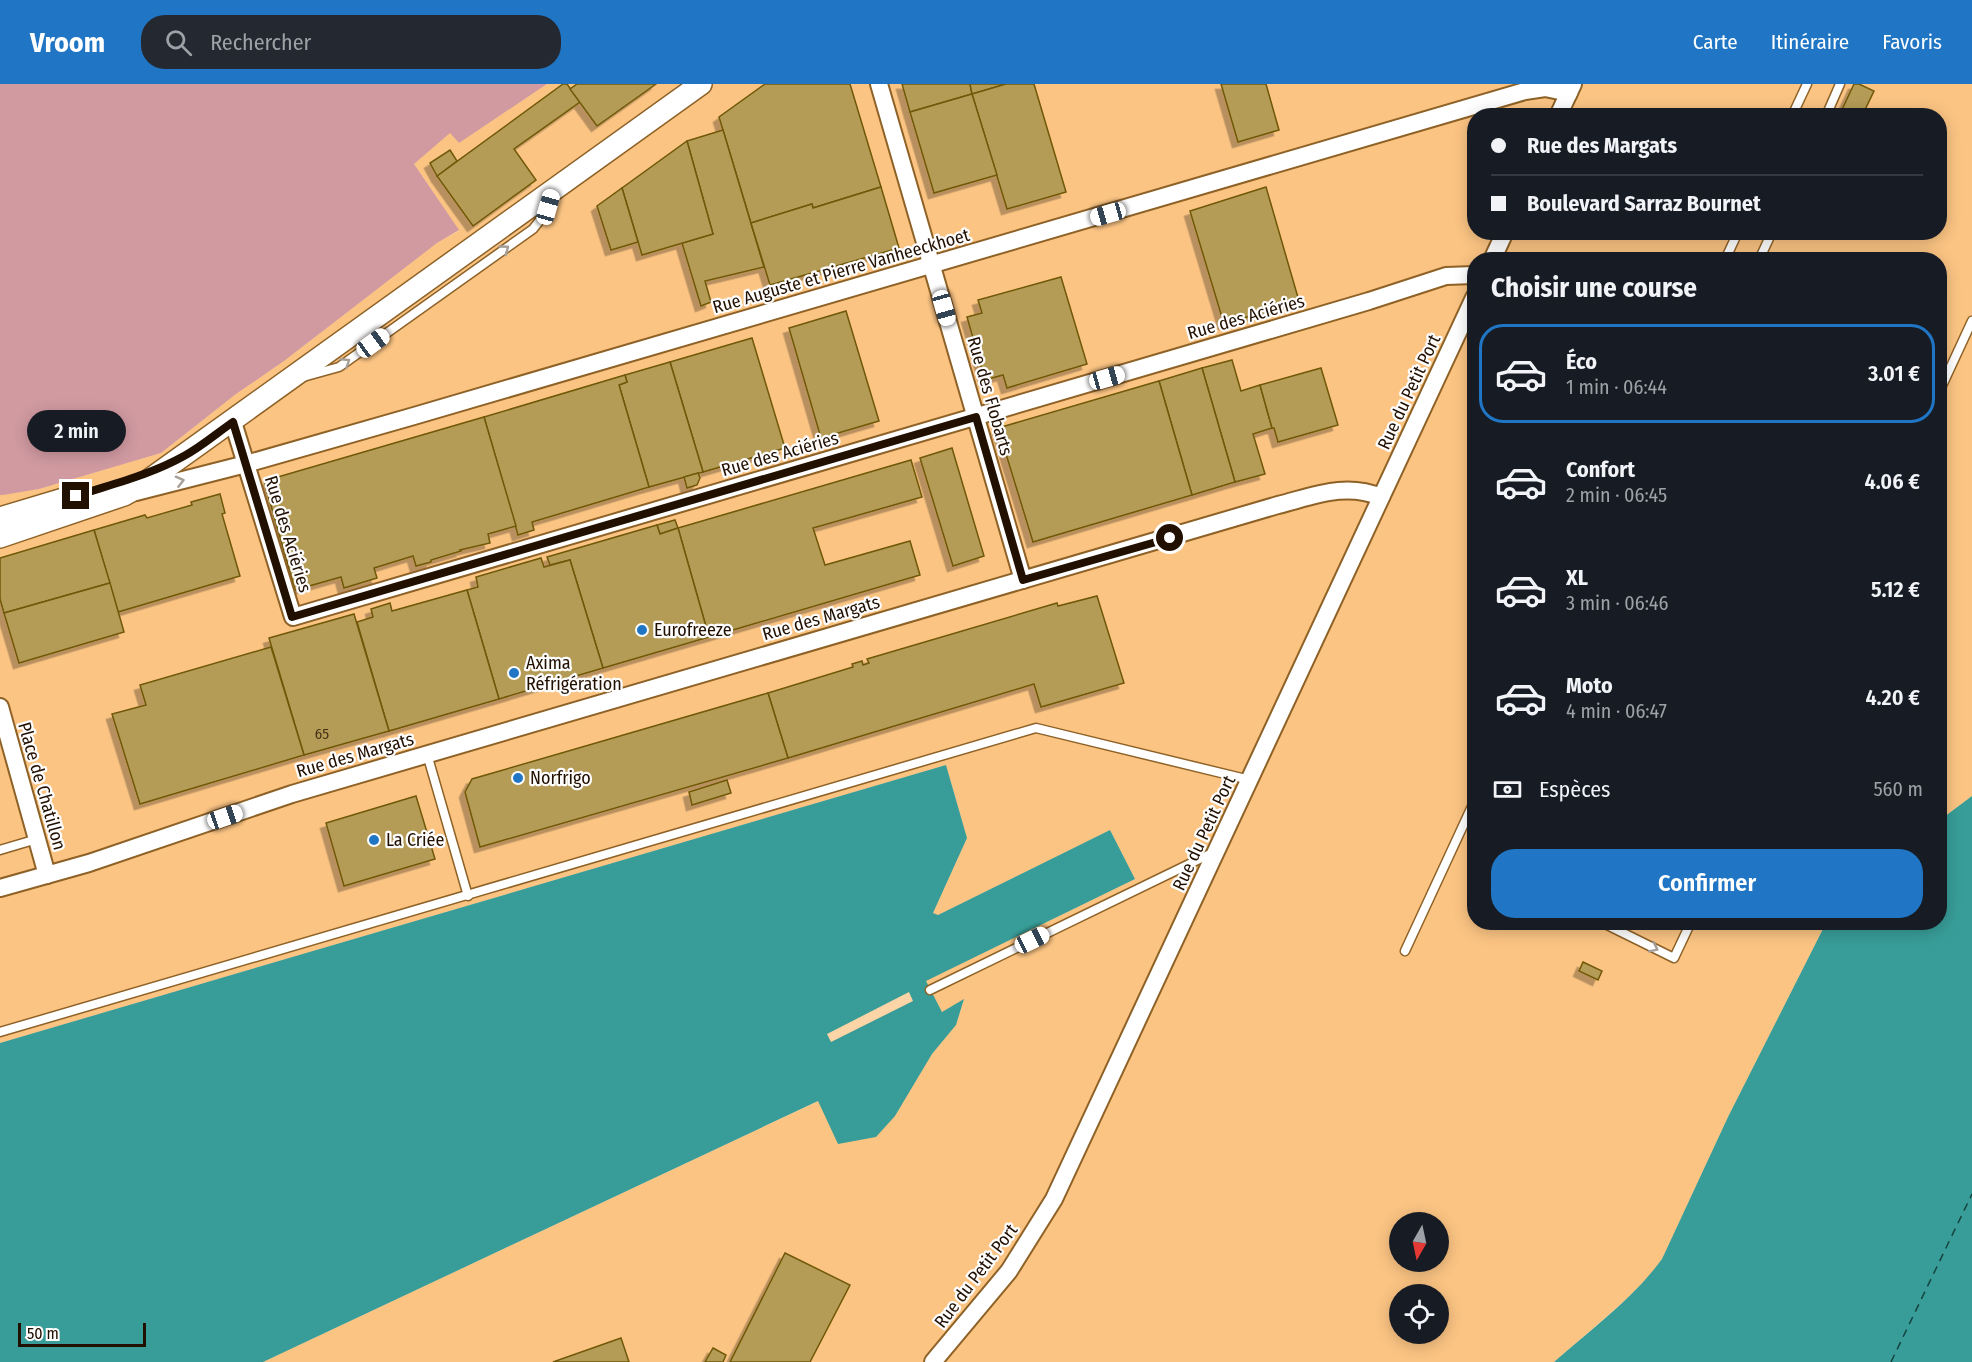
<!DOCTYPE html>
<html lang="fr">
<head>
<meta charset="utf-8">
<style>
	:root { --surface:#171b24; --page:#242831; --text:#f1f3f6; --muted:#9ea1a6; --line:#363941; --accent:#2076c4 }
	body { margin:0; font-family:"Fira Sans Condensed",sans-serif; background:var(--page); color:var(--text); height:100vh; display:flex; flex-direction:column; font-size:22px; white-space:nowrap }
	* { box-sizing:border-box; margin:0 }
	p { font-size:20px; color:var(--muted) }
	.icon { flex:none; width:33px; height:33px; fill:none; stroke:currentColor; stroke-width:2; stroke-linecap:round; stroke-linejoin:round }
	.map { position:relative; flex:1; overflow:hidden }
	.drawer { position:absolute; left:1467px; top:168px; width:480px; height:678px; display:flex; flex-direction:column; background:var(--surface); border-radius:24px; box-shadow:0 3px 15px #0003 }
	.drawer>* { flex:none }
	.guide { position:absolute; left:1467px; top:24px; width:480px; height:132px; border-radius:24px; box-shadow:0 3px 15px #0003; display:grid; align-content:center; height:132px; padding:0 24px; background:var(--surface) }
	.needle { width:39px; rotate:189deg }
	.fabs { position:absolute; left:1389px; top:1128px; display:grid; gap:12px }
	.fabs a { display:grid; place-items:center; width:60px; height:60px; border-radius:50%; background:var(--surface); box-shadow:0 3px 15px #0003; font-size:30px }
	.scale { position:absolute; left:18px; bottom:15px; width:128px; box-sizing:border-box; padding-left:6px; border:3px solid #210f00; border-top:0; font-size:16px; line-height:21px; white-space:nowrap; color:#210f00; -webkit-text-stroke:4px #fdfdfd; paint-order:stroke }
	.end { position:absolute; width:27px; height:27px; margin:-14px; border:8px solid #210f00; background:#fff; box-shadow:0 0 0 3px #fff }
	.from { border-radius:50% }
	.bubble { position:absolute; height:42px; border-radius:21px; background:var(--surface); box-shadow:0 3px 15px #0003; font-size:20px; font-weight:600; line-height:42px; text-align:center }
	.car { position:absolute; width:18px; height:36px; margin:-18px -9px; border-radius:8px; box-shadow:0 0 4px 2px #0007; background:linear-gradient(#fff 24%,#345 0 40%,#fff 0 76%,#345 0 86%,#fff 0) }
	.guide b { display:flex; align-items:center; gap:21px; height:57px; font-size:22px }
	.guide b+b { border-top:2px solid var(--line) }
	.guide i { width:15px; height:15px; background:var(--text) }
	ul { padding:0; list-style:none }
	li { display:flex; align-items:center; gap:18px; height:99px; margin:0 12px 9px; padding:0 12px; border:3px solid transparent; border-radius:24px }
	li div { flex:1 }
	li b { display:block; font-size:22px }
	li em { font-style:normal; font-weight:600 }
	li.selected { border-color:var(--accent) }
	li>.icon { width:54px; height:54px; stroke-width:1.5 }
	h2 { padding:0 24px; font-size:27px; line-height:72px }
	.pay { display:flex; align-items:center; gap:15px; height:66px; padding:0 24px; font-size:22px }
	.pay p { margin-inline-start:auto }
	.cta { display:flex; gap:12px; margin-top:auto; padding:12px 24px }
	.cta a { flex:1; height:69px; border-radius:24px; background:var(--accent); color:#fff; font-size:24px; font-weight:600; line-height:69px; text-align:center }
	header { display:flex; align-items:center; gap:36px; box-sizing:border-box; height:84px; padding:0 30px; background:var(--accent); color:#fff }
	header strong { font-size:28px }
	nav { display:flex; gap:33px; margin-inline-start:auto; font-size:21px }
	.search { width:420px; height:54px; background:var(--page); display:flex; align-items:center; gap:15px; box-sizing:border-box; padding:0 21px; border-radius:24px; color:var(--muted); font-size:22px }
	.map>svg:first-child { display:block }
	.built { fill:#fbc483; fill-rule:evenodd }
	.green { fill:#d19aa1 }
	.water { fill:#389d98 }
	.pier { fill:#fcd4a6 }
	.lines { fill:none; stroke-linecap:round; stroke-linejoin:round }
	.ferry { stroke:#154340; stroke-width:1.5; stroke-dasharray:8 6; stroke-linecap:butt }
	.building { fill:#b59c57; stroke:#6f5807; stroke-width:1.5; filter:url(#shadow) }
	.service-casing { stroke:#8e6227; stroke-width:11 }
	.minor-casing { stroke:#8e6227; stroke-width:20 }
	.tertiary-casing { stroke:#8e6227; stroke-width:24 }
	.service { stroke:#fff; stroke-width:8 }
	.minor { stroke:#fff; stroke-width:16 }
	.tertiary { stroke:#fff; stroke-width:21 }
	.oneway { stroke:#a69f99 }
	.route { stroke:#210f00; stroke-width:8 }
	.poi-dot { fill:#2076c4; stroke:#fdfdfd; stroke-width:2 }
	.labels { text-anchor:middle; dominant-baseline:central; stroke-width:4.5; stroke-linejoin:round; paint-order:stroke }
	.number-label { font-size:15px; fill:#463216 }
	.street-label { font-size:18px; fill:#210f00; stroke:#fdfdfd }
	.poi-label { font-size:18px; fill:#210f00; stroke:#fdfdfd; text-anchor:start }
</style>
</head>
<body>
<header>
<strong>Vroom</strong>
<div class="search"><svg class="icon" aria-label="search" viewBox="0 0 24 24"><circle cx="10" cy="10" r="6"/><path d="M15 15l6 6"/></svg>Rechercher</div>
<nav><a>Carte</a><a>Itinéraire</a><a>Favoris</a></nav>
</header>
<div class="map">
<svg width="1972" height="1278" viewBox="0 0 1972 1278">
	<defs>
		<filter id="shadow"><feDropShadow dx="-5.5" dy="5.5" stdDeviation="0" flood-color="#0004"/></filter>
	</defs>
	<rect width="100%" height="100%" fill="#fcd4a6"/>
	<!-- built -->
	<path class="built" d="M547,0h1425v712l-32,24v-560h-466v662l352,1 -98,194 -66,142 -12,16 -24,24 -72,63h-1291l556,-261 76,15 37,-62 24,-29 8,-25 -22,12 -17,-31 210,-102 -25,-49 -172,85 -5,-2 34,-75 -21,-73 -946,278v-548l39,-6 122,-36 75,-59 48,-33 153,-118 22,-12 -45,-67 36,-32 10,10zM1474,32h466v116h-466zM1400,1138h38v40h-38zM1400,1210h38v40h-38z"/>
	<!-- green -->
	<polygon class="green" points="0,0 547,0 459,59 450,49 414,80 459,146 437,159 284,277 236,310 161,369 39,405 3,411 0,411"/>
	<!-- water -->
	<g class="water">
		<polygon points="946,681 967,754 933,829 938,831 1110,746 1135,795 926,897 942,928 964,915 956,941 932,970 895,1032 876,1053 838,1060 818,1017 263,1278 0,1278 0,959"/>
		<path d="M1972,712v566h-418c37,-33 79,-63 108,-103l66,-142 98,-194 114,-1v-102z"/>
	</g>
	<!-- pier -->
	<polygon class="pier" points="909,908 913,917 831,958 827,950"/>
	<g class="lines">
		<!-- ferry -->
		<polyline class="ferry" points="1891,1278 1972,1110"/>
	</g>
	<!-- building -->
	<g class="building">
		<polygon points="563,0 567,0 580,18 514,65 536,96 473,142 437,92"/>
		<polygon points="577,0 656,0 597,42 570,5"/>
		<polygon points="765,0 850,0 881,103 813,124 812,120 751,139 719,33"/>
		<polygon points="902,0 970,0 972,10 910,28"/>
		<polygon points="970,0 1006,0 972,10"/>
		<polygon points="1006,0 1034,0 1066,108 1007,125 972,10"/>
		<polygon points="1221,0 1266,0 1279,46 1238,58"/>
		<polygon points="1854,0 1859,0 1874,7 1862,32 1839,32"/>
		<polygon points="972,10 997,91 934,109 910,28"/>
		<polygon points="723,46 764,183 705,197 711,218 701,222 682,159 713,150 687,57"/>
		<polygon points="687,57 713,150 642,171 622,104"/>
		<polygon points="450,66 457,77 437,92 430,79"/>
		<polygon points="881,103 899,164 770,201 751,139 812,120 813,124"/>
		<polygon points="1266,103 1299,217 1224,240 1190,127"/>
		<polygon points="622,104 638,158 611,166 597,122"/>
		<polygon points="1061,193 1087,280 1007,304 1003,291 985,296 967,233 982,229 978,216"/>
		<polygon points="846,227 879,337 821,354 789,244"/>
		<polygon points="752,254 785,364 703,388 670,278"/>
		<polygon points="1232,276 1241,307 1260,301 1272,344 1253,350 1265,390 1235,398 1202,284"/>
		<polygon points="670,278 703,388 649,403 619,301 627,298 625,291"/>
		<polygon points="1202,284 1235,398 1192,411 1159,297"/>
		<polygon points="1321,284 1338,341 1278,358 1274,344 1272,344 1260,301"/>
		<polygon points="625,291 627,298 619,301 649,403 532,438 534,446 518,451 484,333"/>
		<polygon points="1159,297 1192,411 1033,458 998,344"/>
		<polygon points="484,333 516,442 488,450 490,459 460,466 461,467 431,476 431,478 416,482 413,472 374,484 377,494 344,504 341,493 295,506 264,397"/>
		<polygon points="952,364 984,472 953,482 920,374"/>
		<polygon points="911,376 922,413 813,444 825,481 910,457 920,491 709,553 678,444"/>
		<polygon points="698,389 700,394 697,401 687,404 684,393"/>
		<polygon points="220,410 225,429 222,430 240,492 118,528 94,446 145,431 147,434 192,421 191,418"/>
		<polygon points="675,436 678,444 660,450 657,441"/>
		<polygon points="657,441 660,450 678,444 709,553 603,584 570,476 550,481 547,473"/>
		<polygon points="94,446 110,499 4,529 0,515 0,474"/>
		<polygon points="541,474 544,483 570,476 603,584 499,615 467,506 478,503 476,493"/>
		<polygon points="110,499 124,548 19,579 4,529"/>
		<polygon points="467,506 499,615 389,647 357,538 373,533 371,525 390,519 392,527"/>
		<polygon points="1097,512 1124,599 1041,623 1034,600 788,674 768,609 853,583 852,580 862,577 863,581 869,579 867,575 1057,519 1058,522"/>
		<polygon points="354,530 389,647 304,671 269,554"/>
		<polygon points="271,563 304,671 140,720 112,630 146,621 140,601"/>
		<polygon points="768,609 788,674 480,763 465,708 472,695"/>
		<polygon points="727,696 731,709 692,721 689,708"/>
		<polygon points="416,712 435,775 344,802 326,739"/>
		<polygon points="1583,878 1602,887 1598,896 1579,887"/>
		<polygon points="785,1169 850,1201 810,1278 730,1278"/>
		<polygon points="621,1254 629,1278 553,1278"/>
		<polygon points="713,1264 726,1271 723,1278 705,1278"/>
	</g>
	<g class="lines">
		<defs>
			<g id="service">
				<polyline points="1792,32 1807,0"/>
				<polyline points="1826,32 1840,0"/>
				<polyline points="1725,176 1738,148"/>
				<polyline points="1759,176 1772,148"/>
				<polyline points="303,293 339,283 533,145 544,131 550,114"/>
				<polyline points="1940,306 1972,237"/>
				<polyline points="427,670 468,812"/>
				<polyline points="0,766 37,755"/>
				<polyline points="1601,838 1674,874 1691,838"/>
				<polyline points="1405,867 1474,718"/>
				<polyline points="930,906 1214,768"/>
				<polyline points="0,948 1036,644 1250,696"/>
			</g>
			<g id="minor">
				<polyline points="879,0 1023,496"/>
				<polyline points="1558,32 1573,0"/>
				<polyline points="1492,176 1505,148"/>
				<polyline points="233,338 293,533 1369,217 1446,192 1474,191"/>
				<polyline points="136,408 246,380 414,332 1525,7 1545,4 1569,9"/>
				<polyline points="0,623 47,791"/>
				<path d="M0,804l89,-25 203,-69 986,-289c36,-9 67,-23 103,-8"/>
				<polyline points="933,1278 1009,1187 1054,1115 1474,214"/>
			</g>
			<g id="tertiary">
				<polyline points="0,434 70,413"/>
				<polyline points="0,453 124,411 142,401 701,0"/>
			</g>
		</defs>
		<!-- service casing -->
		<use href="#service" class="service-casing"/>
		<!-- minor casing -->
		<use href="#minor" class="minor-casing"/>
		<!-- tertiary casing -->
		<use href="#tertiary" class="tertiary-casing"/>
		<!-- service -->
		<use href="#service" class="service"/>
		<!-- minor -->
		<use href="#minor" class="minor"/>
		<!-- tertiary -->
		<use href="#tertiary" class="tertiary"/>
	</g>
	<!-- one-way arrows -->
	<defs><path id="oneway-chevron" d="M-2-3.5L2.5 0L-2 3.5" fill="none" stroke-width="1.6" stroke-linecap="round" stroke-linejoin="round" transform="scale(1.5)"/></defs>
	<g class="oneway">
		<use href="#oneway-chevron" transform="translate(505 165) rotate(-36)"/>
		<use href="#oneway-chevron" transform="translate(346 278) rotate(-33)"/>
		<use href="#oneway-chevron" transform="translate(180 397) rotate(-14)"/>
		<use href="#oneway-chevron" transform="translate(1654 864) rotate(26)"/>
	</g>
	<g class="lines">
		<!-- route -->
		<path class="route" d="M76,412c36,-12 74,-21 108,-40 17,-9 33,-23 49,-34l59,195 684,-200 47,163 147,-42"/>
	</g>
	<!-- markers -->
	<g class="poi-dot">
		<circle cx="642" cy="546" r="6"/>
		<circle cx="514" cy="589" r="6"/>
		<circle cx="518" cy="694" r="6"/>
		<circle cx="374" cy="756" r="6"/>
	</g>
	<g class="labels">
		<!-- number labels -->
		<g class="number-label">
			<text x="322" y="650">65</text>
		</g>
		<!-- street labels -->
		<g class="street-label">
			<text transform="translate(841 187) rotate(-16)">Rue Auguste et Pierre Vanheeckhoet</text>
			<text transform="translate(1246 233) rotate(-16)">Rue des Aciéries</text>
			<text transform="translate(1409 308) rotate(-65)">Rue du Petit Port</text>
			<text transform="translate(990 312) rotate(74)">Rue des Flobarts</text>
			<text transform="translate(780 370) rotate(-16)">Rue des Aciéries</text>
			<text transform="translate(288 450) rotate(73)">Rue des Aciéries</text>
			<text transform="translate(821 534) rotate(-16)">Rue des Margats</text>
			<text transform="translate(355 671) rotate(-16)">Rue des Margats</text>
			<text transform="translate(42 702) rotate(74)">Place de Chatillon</text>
			<text transform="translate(1204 749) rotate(-65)">Rue du Petit Port</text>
			<text transform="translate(976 1192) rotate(-53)">Rue du Petit Port</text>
		</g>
		<!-- poi labels -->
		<g class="poi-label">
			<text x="654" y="546">Eurofreeze</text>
			<text x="526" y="579">Axima<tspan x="526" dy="21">Réfrigération</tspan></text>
			<text x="530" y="694">Norfrigo</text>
			<text x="386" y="756">La Criée</text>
		</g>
	</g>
</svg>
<div class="fabs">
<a><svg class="needle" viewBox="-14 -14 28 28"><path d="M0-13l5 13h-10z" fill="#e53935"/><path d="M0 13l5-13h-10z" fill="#9ea1a6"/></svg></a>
<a><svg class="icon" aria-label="locate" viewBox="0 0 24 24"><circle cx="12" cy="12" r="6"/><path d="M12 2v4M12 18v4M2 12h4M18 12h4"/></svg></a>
</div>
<div class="scale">50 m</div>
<i class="end from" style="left:1170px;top:454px"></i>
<i class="end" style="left:76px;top:412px"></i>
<div class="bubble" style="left:27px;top:326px;width:99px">2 min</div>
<i class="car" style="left:548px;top:123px;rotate:16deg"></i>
<i class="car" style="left:1108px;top:130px;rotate:254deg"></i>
<i class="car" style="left:944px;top:224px;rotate:164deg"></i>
<i class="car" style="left:373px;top:259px;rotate:54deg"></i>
<i class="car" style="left:1107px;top:294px;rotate:74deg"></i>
<i class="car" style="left:225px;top:733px;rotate:71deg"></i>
<i class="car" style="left:1032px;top:856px;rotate:64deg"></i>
<div class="guide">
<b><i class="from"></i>Rue des Margats</b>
<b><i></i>Boulevard Sarraz Bournet</b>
</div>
<section class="drawer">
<h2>Choisir une course</h2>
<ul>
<li class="selected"><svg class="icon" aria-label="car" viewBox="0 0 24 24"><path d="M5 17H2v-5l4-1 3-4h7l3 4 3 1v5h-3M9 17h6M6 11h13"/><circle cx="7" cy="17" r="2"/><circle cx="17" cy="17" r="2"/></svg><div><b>Éco</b><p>1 min · 06:44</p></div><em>3.01 €</em></li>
<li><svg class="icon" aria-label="car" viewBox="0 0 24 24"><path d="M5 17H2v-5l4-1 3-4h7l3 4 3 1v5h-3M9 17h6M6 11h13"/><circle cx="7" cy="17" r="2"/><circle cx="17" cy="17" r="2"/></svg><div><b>Confort</b><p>2 min · 06:45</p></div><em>4.06 €</em></li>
<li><svg class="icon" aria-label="car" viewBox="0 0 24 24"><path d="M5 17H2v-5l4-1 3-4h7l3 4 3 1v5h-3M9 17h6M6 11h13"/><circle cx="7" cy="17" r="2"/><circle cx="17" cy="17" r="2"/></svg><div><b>XL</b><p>3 min · 06:46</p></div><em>5.12 €</em></li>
<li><svg class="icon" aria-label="car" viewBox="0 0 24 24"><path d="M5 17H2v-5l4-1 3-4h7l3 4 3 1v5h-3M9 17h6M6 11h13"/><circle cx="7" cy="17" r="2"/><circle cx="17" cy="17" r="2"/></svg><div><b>Moto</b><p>4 min · 06:47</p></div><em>4.20 €</em></li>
</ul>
<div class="pay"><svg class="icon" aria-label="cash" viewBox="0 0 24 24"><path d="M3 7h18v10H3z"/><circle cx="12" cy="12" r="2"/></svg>Espèces<p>560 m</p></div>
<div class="cta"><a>Confirmer</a></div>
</section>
</div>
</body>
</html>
